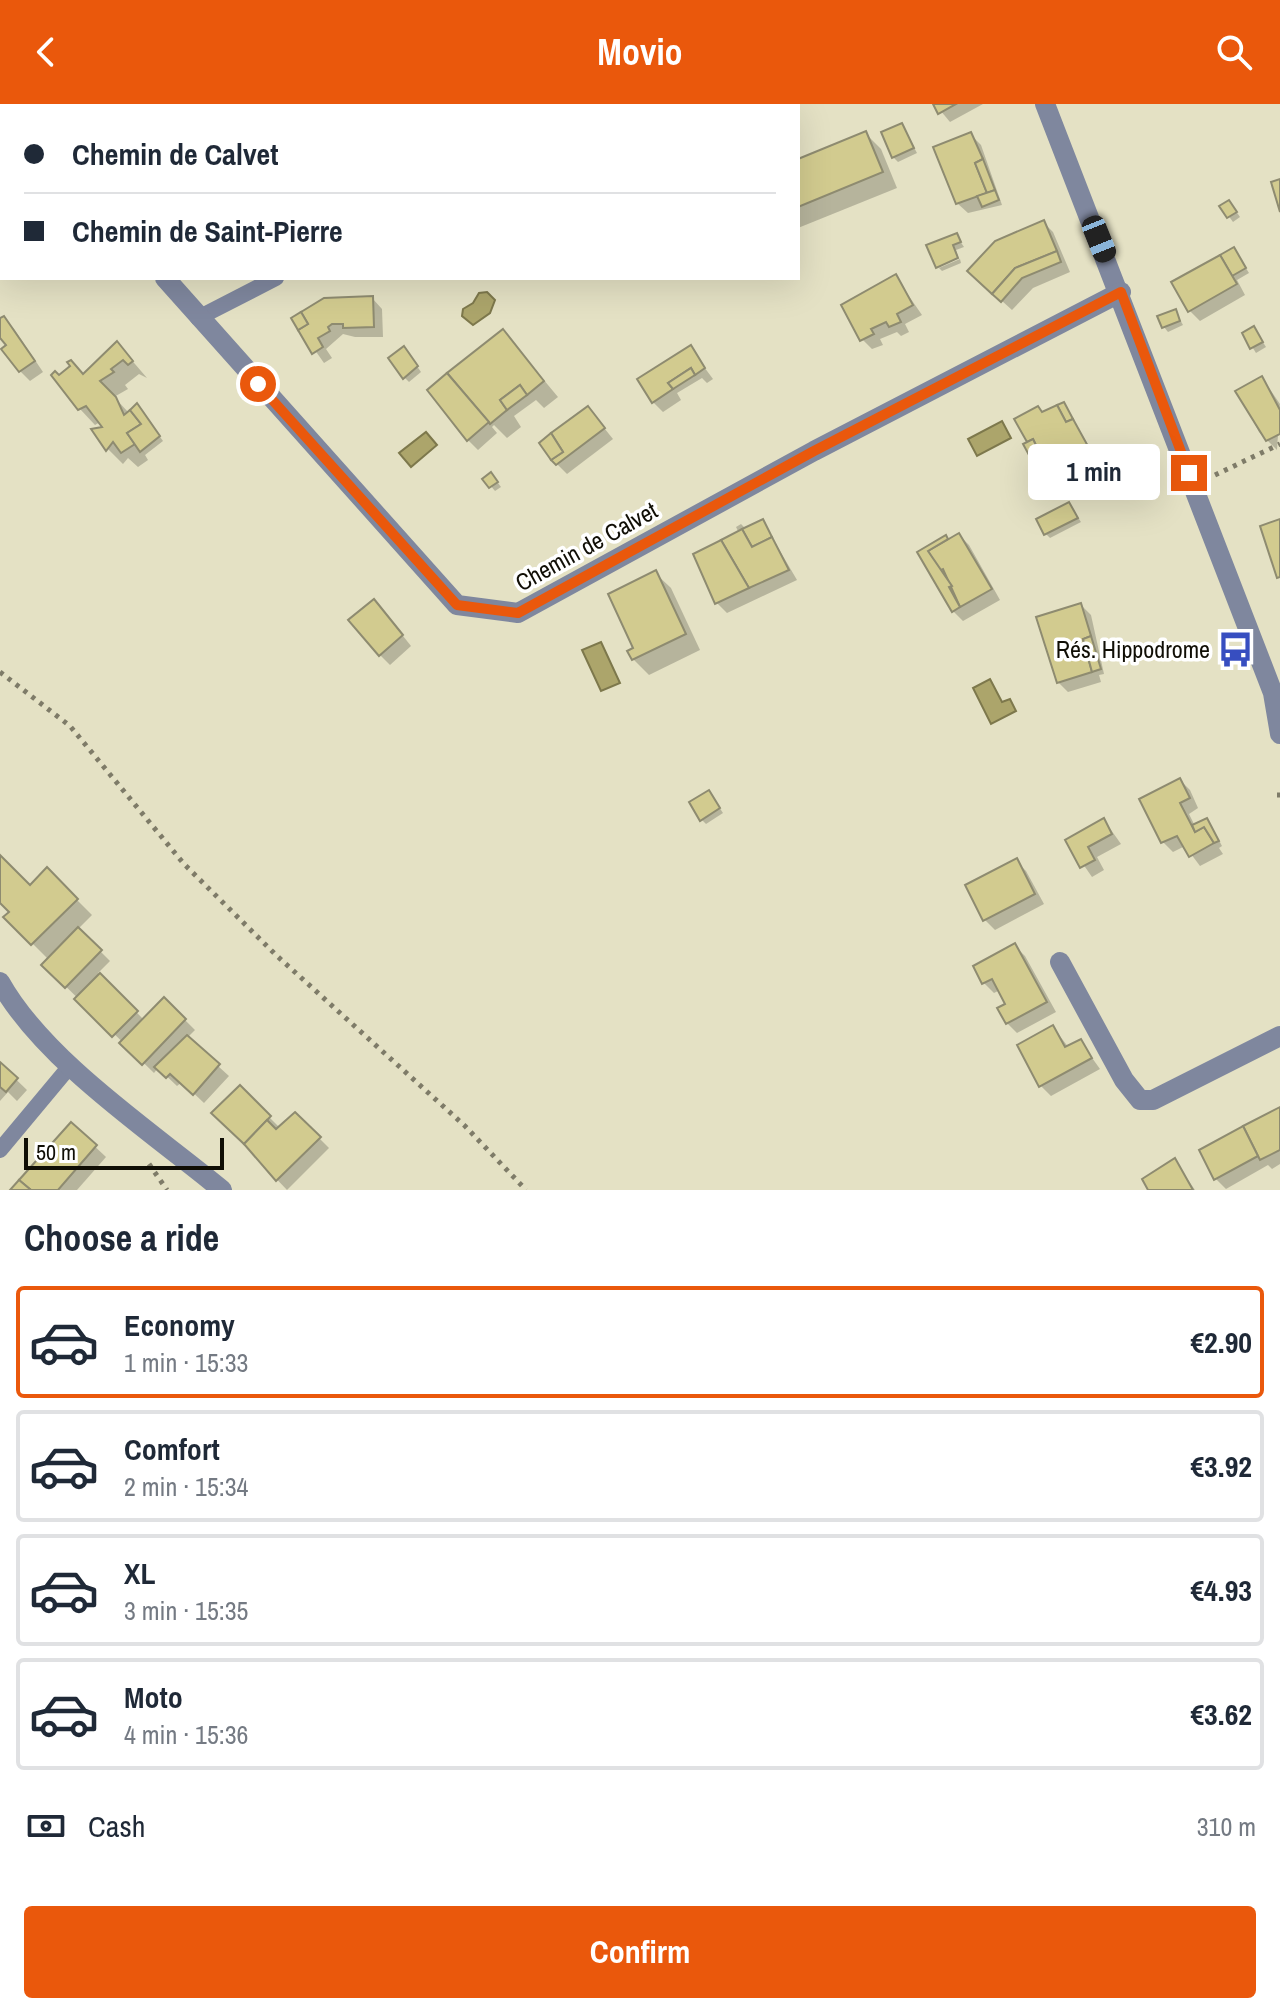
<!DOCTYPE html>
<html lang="en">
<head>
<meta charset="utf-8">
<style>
	:root { --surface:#fff; --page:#f6f6f7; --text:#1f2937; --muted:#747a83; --line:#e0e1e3; --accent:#ea580c }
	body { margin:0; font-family:"Archivo Narrow",sans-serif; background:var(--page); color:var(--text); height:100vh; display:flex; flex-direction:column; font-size:30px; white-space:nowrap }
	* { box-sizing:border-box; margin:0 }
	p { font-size:26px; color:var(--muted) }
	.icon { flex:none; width:44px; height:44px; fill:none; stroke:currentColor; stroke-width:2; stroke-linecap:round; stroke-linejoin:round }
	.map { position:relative; height:1086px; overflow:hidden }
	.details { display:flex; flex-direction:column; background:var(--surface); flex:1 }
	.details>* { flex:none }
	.hud { position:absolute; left:0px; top:0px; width:800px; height:176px; box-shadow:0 8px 32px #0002; display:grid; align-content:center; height:176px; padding:0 24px; background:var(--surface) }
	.scale { position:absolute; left:24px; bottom:20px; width:200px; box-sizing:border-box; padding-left:8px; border:4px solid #100e05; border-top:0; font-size:22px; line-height:28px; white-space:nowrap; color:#100e05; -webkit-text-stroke:6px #fff; paint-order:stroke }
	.end { position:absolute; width:36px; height:36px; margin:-18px; border:10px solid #ea580c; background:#fff; box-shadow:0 0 0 4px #fff }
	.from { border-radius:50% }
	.bubble { position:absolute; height:56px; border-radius:8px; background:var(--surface); box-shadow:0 8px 32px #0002; font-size:26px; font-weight:700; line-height:56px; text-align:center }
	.car { position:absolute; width:24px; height:48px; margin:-24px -12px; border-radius:10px; box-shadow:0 0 6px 2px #0007; background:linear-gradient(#222 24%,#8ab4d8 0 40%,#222 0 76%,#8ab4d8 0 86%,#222 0) }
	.hud b { display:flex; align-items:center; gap:28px; height:76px; font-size:30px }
	.hud b+b { border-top:2px solid var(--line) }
	.hud i { width:20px; height:20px; background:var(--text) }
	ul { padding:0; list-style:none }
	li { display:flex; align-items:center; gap:24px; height:112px; margin:0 16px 12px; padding:0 8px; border:4px solid var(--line); border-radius:8px }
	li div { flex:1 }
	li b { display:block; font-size:30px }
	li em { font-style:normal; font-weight:700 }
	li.current { border-color:var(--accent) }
	li>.icon { width:72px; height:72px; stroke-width:1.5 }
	h2 { padding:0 24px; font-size:36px; line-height:96px }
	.pay { display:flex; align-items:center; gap:20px; height:88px; padding:0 24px; font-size:30px }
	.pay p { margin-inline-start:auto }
	.cta { display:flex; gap:16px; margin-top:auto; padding:16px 24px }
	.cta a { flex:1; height:92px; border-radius:8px; background:var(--accent); color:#fff; font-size:32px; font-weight:700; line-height:92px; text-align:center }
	header { display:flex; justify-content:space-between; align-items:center; height:104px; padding:0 24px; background:var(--accent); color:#fff; font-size:36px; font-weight:700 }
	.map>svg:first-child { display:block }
	.water { fill:#aca56b; stroke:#7d784c; stroke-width:2 }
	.shadow { fill:#0003 }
	.building { fill:#d2cb8f; stroke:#8e8b70; stroke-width:2 }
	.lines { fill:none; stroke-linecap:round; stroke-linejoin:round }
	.path { stroke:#7e7b68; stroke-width:5; stroke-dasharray:4 6; stroke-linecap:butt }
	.lane { stroke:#7f879e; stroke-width:16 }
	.street { stroke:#7f879e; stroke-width:20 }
	.route { stroke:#ea580c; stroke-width:10 }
	.labels { text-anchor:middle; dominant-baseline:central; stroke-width:7; stroke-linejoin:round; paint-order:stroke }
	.street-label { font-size:24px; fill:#100e05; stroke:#fff }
	.poi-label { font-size:24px; fill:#100e05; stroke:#fff; text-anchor:end }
</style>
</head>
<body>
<header><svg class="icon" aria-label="back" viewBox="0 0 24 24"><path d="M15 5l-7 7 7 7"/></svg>Movio<svg class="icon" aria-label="search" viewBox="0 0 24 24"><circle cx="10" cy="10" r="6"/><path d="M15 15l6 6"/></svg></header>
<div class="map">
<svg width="1280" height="1086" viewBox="0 0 1280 1086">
	<rect width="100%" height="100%" fill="#e4e1c4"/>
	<!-- water -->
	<g class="water">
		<polygon points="487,188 495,196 490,209 473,221 462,212 463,205 473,199 479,189"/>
		<polygon points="1002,317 1011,334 977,352 968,335"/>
		<polygon points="426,328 437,341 411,363 399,349"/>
		<polygon points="601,538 620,579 601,587 582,546"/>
		<polygon points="990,575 1002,598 1010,595 1016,607 991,620 973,584"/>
	</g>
	<!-- shadow -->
	<g class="shadow">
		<polygon points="594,0 612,0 614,2 590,2"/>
		<polygon points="935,0 983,0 950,18"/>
		<polygon points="0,15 2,17 2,58 0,55"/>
		<polygon points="902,21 917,49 898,58 893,53"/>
		<polygon points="866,30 881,45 897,84 798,124 798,58"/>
		<polygon points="971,31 981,41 1002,101 968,109 957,99"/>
		<polygon points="1222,103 1233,103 1240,113 1233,118"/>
		<polygon points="1043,118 1053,128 1070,168 1033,184 1012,206 980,177"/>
		<polygon points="956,131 964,143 956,146 958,152 937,161"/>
		<polygon points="1234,145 1249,169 1237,176 1245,191 1200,217 1190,207"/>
		<polygon points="960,155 961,159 942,167 939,164"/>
		<polygon points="895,172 922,211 905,220 909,228 901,232 897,228 880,235 883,241 872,245 862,235"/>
		<polygon points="372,194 382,205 383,233 355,233 343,230 326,245 332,254 324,259 293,215"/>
		<polygon points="1175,207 1183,221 1168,228 1164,223"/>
		<polygon points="0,215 14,225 43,268 30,277 20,267 0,228"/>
		<polygon points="1254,224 1266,243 1256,249 1244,230"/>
		<polygon points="503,227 558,293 544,304 536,296 514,312 521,323 507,334 494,321 492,323 497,329 478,346 468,336"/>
		<polygon points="117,239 147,274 139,270 125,281 128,285 114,293 129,309 141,306 163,337 145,351 148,356 138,363 128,354 123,360 108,345 95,326 106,324 100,318 95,321 80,305 54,271 84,272"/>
		<polygon points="690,244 713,275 707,279 702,274 677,289 681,296 663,308 653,298"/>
		<polygon points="408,249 421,268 409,278 404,273"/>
		<polygon points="1262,274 1280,300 1277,346 1259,328 1237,287"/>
		<polygon points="1063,300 1097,355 1076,366 1070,361 1057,368 1052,363 1042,367 1037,363 1043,310"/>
		<polygon points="588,304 613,335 567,370 557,360"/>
		<polygon points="485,375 495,375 501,383 495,387"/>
		<polygon points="1069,400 1081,418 1050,434 1046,430"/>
		<polygon points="763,418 797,476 727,509 717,499 739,429 736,423 741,420 746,425"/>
		<polygon points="959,431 969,441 1000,496 963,517 953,507 920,449 945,434 949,437"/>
		<polygon points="655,469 671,484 700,546 649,571 633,555"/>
		<polygon points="1081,501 1091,511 1104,570 1099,571 1101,578 1068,588 1058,578"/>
		<polygon points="384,508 411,542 390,561 380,551"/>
		<polygon points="1180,676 1190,686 1198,704 1189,710 1195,722 1211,721 1222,742 1219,744 1223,750 1200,762 1185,742 1173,748 1163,738"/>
		<polygon points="709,688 723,709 706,720 702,716"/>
		<polygon points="1104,716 1121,740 1097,753 1104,766 1092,773 1067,737"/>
		<polygon points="0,754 30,783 47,766 92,811 78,825 110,857 98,869 144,916 164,895 195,926 187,934 229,972 204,999 182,978 177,982 158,964 154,969 44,861 49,856 6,813 12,808 0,796"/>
		<polygon points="1016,757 1026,767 1044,800 995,826 985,816"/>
		<polygon points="1015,842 1025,852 1056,908 1017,929 1007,919 1008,900 1000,886 994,889 984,879"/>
		<polygon points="1053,923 1069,944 1080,937 1100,965 1051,992 1041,982"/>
		<polygon points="0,960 27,986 17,997 8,988 0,997"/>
		<polygon points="240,984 280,1024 295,1010 329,1044 287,1086 214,1009"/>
		<polygon points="1280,1005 1280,1060 1272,1065 1268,1061 1226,1085 1216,1075 1202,1047"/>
		<polygon points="72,1021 106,1053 77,1086 13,1086"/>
		<polygon points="1175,1057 1195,1086 1151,1086"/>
	</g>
	<!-- building -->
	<g class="building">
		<polygon points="357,0 417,0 418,2 359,2"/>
		<polygon points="933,0 956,0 938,10"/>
		<polygon points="902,19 914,44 892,54 881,28"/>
		<polygon points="866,27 883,68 798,103 798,55"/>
		<polygon points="971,28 983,55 975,59 987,89 956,100 933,43"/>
		<polygon points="983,55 995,86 987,89 975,59"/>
		<polygon points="1280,75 1280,108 1271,78"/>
		<polygon points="995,86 999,96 982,103 977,92"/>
		<polygon points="1229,96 1237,108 1227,114 1219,102"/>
		<polygon points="1044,116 1057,147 1015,164 992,190 967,167 995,137"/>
		<polygon points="957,129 961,138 953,141 958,154 936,164 926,141"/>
		<polygon points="1234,143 1246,164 1232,172 1220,151"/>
		<polygon points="1057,147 1061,158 1022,174 1001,198 992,190 1015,164"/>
		<polygon points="1220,151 1237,180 1188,208 1171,178"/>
		<polygon points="896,170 913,201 897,210 901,218 889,223 886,218 871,225 874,230 860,237 841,201"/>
		<polygon points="373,192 374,223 343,224 343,220 332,220 328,223 330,227 318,234 323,243 312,250 298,226 308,220 301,208 324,194"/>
		<polygon points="1176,205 1180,217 1162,224 1157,212"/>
		<polygon points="301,208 308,220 298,226 291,214"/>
		<polygon points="4,212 35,257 19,268 1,245 6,241 0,234 0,214"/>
		<polygon points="1254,222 1263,238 1250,245 1242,229"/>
		<polygon points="503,225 544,277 527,291 520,281 500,296 507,306 490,320 447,269"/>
		<polygon points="117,237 133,257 128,261 123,256 111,265 114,268 100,277 116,293 124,311 130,306 141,320 127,329 135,340 121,349 113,338 106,347 91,325 102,323 86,302 78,306 51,271 55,267 59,271 70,262 67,258 71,256 83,270"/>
		<polygon points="691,241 705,264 695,271 691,264 668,279 673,285 652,299 637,275"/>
		<polygon points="404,242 418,262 403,275 388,254"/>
		<polygon points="691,264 695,271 673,285 668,279"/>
		<polygon points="447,269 489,318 467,337 427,286"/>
		<polygon points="1262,272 1280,306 1280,330 1266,337 1235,287"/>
		<polygon points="520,281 527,291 507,306 500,296"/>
		<polygon points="1064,298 1073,315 1066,318 1057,301"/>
		<polygon points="137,299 160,332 140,348 127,329 141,320 130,306"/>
		<polygon points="1057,301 1066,318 1073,315 1089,344 1064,357 1060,351 1045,360 1033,335 1027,338 1014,315 1038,302 1042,308"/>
		<polygon points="588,302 605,324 556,361 551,356 563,348 551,329"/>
		<polygon points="551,329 563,348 551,356 539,339"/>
		<polygon points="1033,335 1045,360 1036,364 1023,340"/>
		<polygon points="491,368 498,378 489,384 482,375"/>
		<polygon points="1069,398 1078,414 1044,431 1036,415"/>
		<polygon points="763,415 772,433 752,443 742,425"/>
		<polygon points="1280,415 1280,473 1277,474 1260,422"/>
		<polygon points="742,425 752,443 772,433 789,466 749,484 721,436"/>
		<polygon points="959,429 992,485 960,503 943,465 939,467 928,447"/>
		<polygon points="946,431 948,435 928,447 952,482 949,483 960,503 952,508 917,448"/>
		<polygon points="721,436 749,484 715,500 693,450"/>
		<polygon points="656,466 686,530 632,556 627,547 633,544 608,490"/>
		<polygon points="374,495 403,531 379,552 348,516"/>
		<polygon points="1081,499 1091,532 1083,535 1092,568 1057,579 1036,513"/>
		<polygon points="1091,532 1101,565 1092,568 1083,535"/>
		<polygon points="1180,674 1190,694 1180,699 1195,728 1204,723 1214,739 1189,753 1177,732 1161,739 1139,695"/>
		<polygon points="709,686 720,704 700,717 689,698"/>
		<polygon points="1104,714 1112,730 1088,743 1095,756 1080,764 1065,736"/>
		<polygon points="1207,714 1219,737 1214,739 1204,723 1195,728 1192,721"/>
		<polygon points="0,751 30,781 47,763 78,795 31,841 3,813 9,808 0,799"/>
		<polygon points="1017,754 1035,790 983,817 965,781"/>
		<polygon points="78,823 102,846 65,884 41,861"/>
		<polygon points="1015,839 1047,898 1006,920 997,904 1005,900 992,875 982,880 973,862"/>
		<polygon points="100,869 138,907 112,933 74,895"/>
		<polygon points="164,893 186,915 142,961 119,939"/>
		<polygon points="1053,921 1065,943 1081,935 1092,954 1039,983 1017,941"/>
		<polygon points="187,931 220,960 193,991 170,970 166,974 154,963"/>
		<polygon points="0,958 18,974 6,988 0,983"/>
		<polygon points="240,981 271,1012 244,1040 211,1009"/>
		<polygon points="1280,1003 1280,1046 1260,1056 1243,1022"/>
		<polygon points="295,1008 321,1033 276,1077 244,1040 267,1016 276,1025"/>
		<polygon points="71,1018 97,1041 58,1086 31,1086 19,1076"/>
		<polygon points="1243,1022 1258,1052 1214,1076 1199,1046"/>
		<polygon points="1175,1054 1193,1086 1148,1086 1142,1075"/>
		<polygon points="19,1076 31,1086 10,1086"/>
	</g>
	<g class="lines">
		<!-- path -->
		<g class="path">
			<polyline points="1215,371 1280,340"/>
			<polyline points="0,568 70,622 184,760 276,851 465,1022 526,1086"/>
			<polyline points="1277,691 1280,691"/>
			<polyline points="149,1060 167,1086"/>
		</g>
		<!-- lane -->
		<g class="lane">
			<polyline points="198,214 276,174"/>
			<polyline points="0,1046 70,962"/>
		</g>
		<!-- street -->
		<g class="street">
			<polyline points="42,0 43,2"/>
			<polyline points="219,0 220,2"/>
			<polyline points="1045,0 1273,589 1280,630"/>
			<polyline points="278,2 282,0"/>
			<polyline points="165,174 457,501 518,509 814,347 1121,188"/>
			<polyline points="1060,858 1124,976 1140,996 1153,996 1280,932"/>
			<path d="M0,878c44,79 152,150 222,208"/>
		</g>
	</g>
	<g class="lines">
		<!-- route -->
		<polyline class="route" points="258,280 457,501 518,509 814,347 1121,188 1189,369"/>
	</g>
	<!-- icons -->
	<defs>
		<symbol id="bus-bare" viewBox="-9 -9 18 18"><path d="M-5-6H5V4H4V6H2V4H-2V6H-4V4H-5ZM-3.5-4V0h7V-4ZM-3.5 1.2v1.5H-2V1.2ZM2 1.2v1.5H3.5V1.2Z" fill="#374ec0" stroke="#fff" stroke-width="2.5" paint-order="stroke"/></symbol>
	</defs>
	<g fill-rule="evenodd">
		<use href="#bus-bare" x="1210" y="520" width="51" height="51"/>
	</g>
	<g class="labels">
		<!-- street labels -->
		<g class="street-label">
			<text transform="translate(586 442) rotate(-29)">Chemin de Calvet</text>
		</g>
		<!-- poi labels -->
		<g class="poi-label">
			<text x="1210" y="545">Rés. Hippodrome</text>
		</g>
	</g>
</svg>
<div class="scale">50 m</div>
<i class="end from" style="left:258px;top:280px"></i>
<i class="end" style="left:1189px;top:369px"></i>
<div class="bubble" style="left:1028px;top:340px;width:132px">1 min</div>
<i class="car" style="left:1099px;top:135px;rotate:158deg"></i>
<div class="hud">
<b><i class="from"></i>Chemin de Calvet</b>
<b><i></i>Chemin de Saint-Pierre</b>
</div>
</div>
<section class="details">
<h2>Choose a ride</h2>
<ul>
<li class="current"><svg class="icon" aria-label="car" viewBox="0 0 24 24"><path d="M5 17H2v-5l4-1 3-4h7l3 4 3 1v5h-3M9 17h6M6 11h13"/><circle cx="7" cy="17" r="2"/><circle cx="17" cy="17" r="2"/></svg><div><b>Economy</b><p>1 min · 15:33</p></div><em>€2.90</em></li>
<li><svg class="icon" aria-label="car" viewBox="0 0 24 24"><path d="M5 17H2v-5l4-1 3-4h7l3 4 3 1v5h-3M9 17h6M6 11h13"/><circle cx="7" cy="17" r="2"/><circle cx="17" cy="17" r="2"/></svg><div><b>Comfort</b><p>2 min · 15:34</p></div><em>€3.92</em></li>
<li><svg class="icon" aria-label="car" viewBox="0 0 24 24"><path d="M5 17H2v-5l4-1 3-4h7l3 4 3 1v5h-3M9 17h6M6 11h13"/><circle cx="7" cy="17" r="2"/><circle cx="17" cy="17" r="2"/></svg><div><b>XL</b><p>3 min · 15:35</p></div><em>€4.93</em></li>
<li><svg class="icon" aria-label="car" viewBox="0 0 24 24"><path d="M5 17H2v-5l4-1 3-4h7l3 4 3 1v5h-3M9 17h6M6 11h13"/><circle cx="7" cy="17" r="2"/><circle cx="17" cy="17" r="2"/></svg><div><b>Moto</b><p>4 min · 15:36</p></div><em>€3.62</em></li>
</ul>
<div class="pay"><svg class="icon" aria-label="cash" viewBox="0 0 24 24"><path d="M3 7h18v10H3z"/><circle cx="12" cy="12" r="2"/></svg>Cash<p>310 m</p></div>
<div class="cta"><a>Confirm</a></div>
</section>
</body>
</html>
